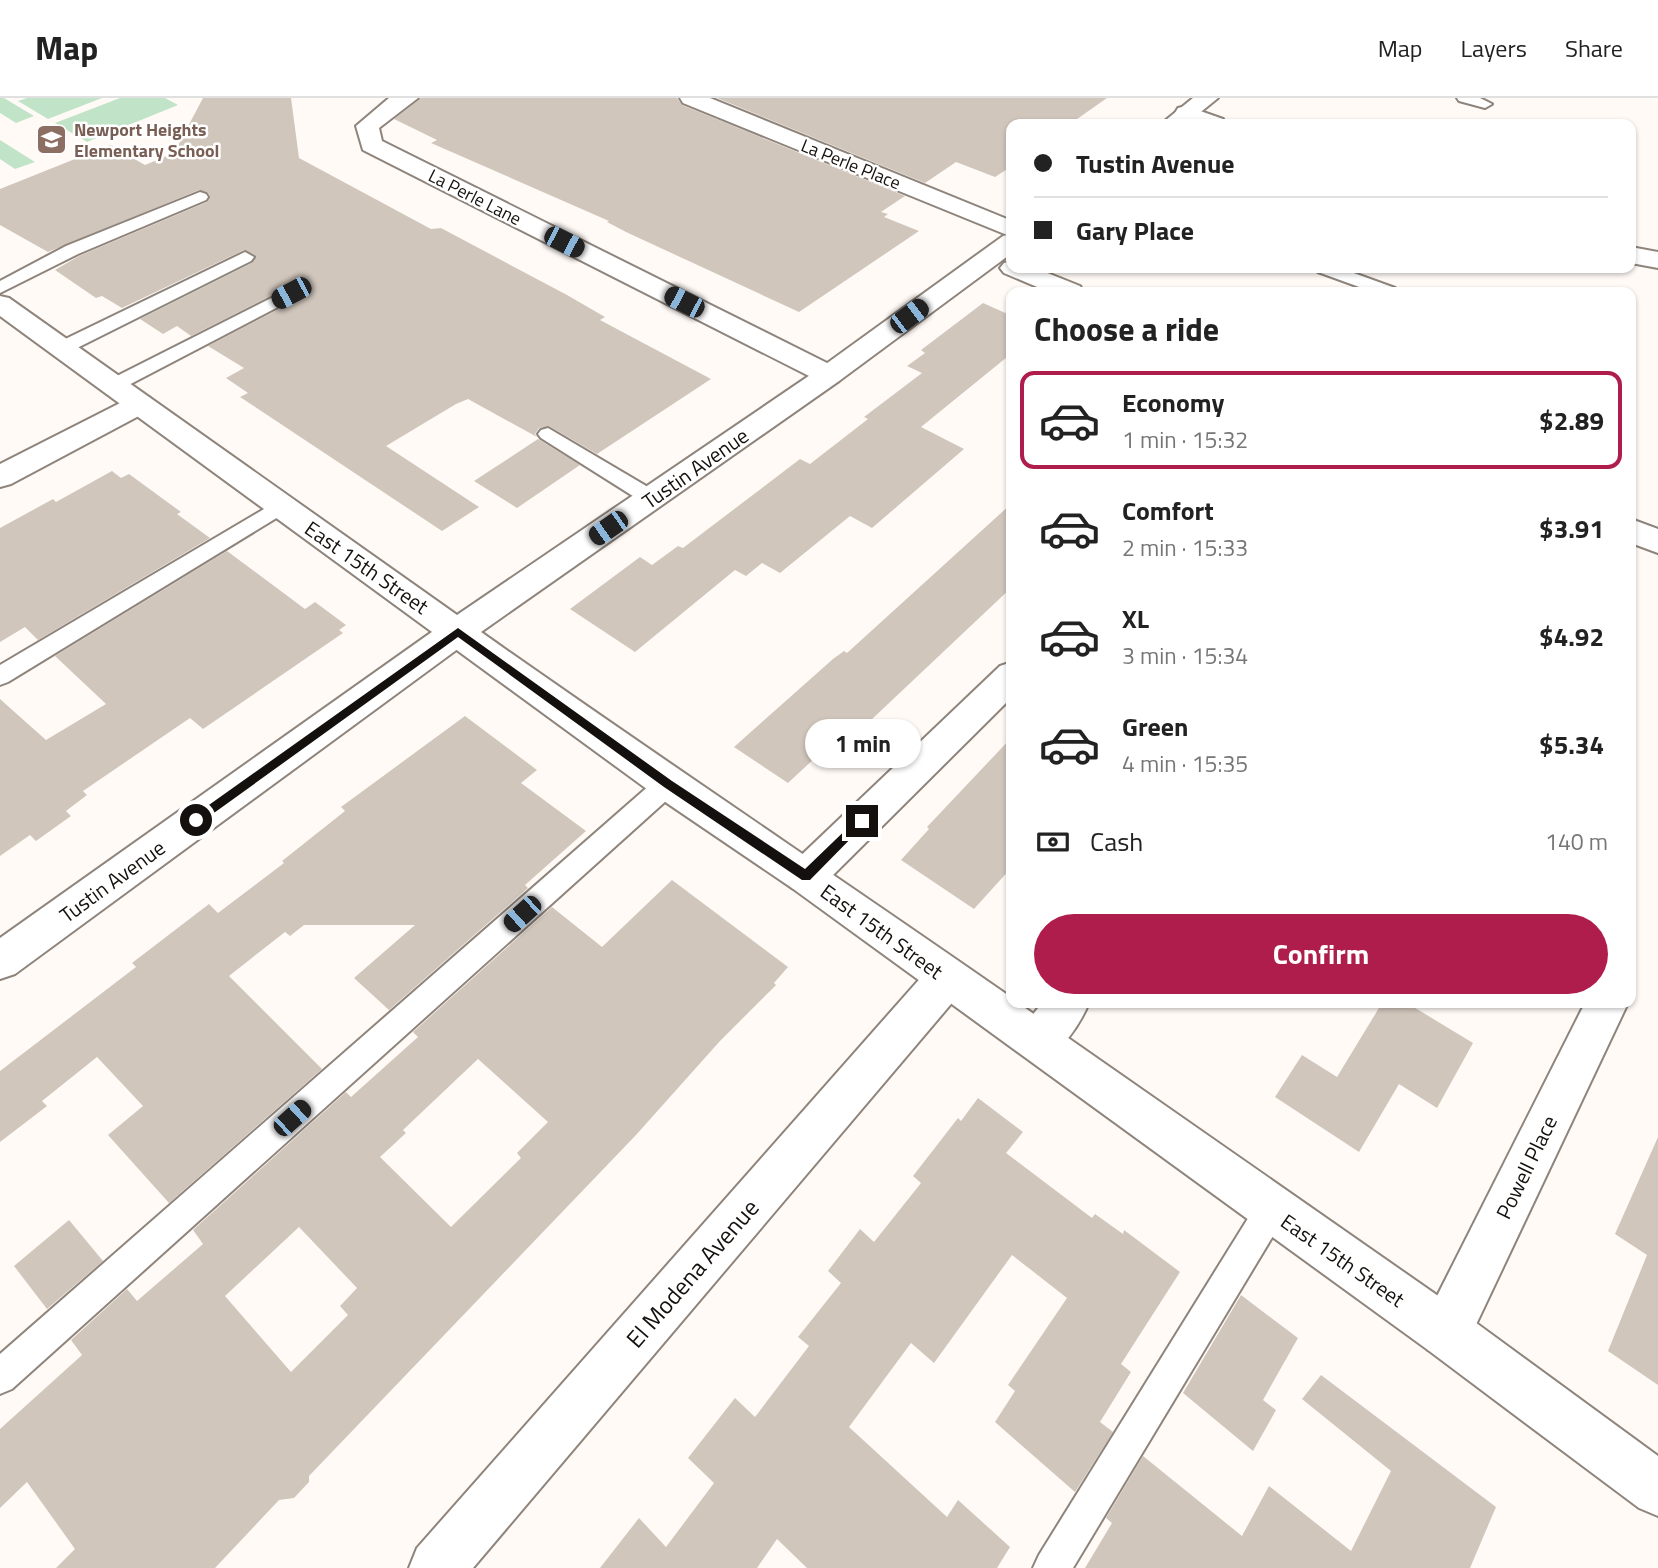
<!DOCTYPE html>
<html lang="en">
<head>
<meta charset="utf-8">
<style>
	:root { --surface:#fff; --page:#f2f2f2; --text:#222; --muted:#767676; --line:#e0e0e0; --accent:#af1d4c }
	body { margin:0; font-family:"Titillium Web",sans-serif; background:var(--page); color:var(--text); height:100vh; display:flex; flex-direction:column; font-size:26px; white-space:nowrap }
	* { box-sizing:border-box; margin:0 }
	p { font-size:23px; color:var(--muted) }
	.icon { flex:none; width:38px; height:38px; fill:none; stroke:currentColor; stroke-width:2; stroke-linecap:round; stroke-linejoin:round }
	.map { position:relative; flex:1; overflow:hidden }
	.panel { position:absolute; left:1006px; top:189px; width:630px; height:721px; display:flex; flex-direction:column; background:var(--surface); border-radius:14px; box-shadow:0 2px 5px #0004 }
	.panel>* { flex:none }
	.guide { position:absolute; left:1006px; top:21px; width:630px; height:154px; border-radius:14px; box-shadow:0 2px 5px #0004; display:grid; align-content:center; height:154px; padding:0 28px; background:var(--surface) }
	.end { position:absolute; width:32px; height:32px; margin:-16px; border:9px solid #14100d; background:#fff; box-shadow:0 0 0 4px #fff }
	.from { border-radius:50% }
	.bubble { position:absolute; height:49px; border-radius:24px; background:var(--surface); box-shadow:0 2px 5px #0004; font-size:23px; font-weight:700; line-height:49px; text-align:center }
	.car { position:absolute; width:21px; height:42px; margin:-21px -10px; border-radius:9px; box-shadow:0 0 5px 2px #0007; background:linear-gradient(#222 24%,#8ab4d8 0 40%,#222 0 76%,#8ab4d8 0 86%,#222 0) }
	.guide b { display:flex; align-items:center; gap:24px; height:66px; font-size:26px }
	.guide b+b { border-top:2px solid var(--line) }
	.guide i { width:18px; height:18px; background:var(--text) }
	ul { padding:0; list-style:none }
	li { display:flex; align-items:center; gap:21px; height:98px; margin:0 14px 10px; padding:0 14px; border:4px solid transparent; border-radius:14px }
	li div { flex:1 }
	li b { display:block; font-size:26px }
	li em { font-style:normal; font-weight:700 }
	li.current { border-color:var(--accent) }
	li>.icon { width:63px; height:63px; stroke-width:1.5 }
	h2 { padding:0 28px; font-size:32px; line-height:84px }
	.pay { display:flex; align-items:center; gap:18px; height:77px; padding:0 28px; font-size:26px }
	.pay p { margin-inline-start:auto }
	.primary-button { display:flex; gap:14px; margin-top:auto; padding:14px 28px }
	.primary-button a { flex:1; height:80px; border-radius:42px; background:var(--accent); color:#fff; font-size:28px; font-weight:700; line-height:80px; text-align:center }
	header { display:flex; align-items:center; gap:42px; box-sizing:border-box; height:98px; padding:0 35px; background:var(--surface); border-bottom:2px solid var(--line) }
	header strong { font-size:33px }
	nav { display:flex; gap:38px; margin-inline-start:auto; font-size:24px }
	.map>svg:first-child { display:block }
	.green { fill:#c1e4c9 }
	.building { fill:#d1c6bc; fill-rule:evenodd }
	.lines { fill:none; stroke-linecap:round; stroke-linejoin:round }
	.service-casing { stroke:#8e847b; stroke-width:4 }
	.minor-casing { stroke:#8e847b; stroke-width:4 }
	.tertiary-casing { stroke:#8e847b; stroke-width:4 }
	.service { fill:#fff; fill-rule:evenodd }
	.minor { fill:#fff; fill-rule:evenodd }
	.tertiary { fill:#fff; fill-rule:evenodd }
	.route { fill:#14100d }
	.labels { text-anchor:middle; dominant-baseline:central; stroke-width:5; stroke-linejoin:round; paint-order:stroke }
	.far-education-label { font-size:18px; font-weight:bold; fill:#785e54; stroke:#fff; text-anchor:start }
	.far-street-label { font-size:18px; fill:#14100d; stroke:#fff }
	.street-label { font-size:21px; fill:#14100d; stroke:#fff }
	.near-street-label { font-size:24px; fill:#14100d; stroke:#fff }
</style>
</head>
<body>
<header>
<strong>Map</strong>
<nav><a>Map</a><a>Layers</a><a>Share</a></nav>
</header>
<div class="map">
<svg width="1658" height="1470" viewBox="0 0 1658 1470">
	<rect width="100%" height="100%" fill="#fffaf6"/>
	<!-- green -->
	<g class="green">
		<polygon points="0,0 4,0 34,18 16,25 0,15"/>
		<polygon points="27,0 102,0 48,21 18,3"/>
		<polygon points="120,0 165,0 178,7 87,44 55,25"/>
		<polygon points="0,42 35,64 15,71 0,61"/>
	</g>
	<!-- building -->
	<g class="building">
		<polygon points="203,0 291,0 299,60 431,131 441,130 567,197 605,219 600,222 711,281 597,356 549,328 539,330 535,336 537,339 468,301 456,306 386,348 479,409 442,433 240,299 248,295 226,280 244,270 208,248 298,201 303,195 299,189 290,188 191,238 177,228 163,236 140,221 252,165 255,157 244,152 122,210 102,198 96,200 55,172 79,158 207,104 210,98 207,94 199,92 48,154 0,127 0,91 110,47 145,67 174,55"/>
		<polygon points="421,0 677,0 682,7 905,98 881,114 888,116 884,119 919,133 799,214 626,134 607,124 609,123 431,45 437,42 394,21"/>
		<polygon points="717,0 1107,0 1070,26 1012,26 1012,68 995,79 956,64 925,85"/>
		<polygon points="983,205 1012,218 1012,255 921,329 964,351 872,430 850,418 780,475 762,465 746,478 735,472 635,554 570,511 640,459 652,467 678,448 683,450 800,361 810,366 868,321 864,319 922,275 907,268 925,255 921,252"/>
		<polygon points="538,341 580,367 517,410 474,383"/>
		<polygon points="112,373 121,380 129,376 181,414 177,416 210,440 38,542 25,529 0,544 0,430 53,401 56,404"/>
		<polygon points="1012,405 1012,489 870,623 875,626 841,659 839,657 830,666 817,658 788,685 734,649 833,561 844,553 847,555"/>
		<polygon points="227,453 305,511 315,504 346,527 339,532 343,535 203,631 190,620 83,693 87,697 66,713 71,718 36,743 30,737 0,758 0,601 46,642 106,606 55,558"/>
		<polygon points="465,618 537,672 521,685 586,733 525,787 528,790 389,912 354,880 415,827 304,827 290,838 285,834 229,878 322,971 169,1105 108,1037 143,1008 97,959 42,1003 47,1008 0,1044 0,973 136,869 132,865 209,806 218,815 284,765 282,763 345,713 341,709"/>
		<polygon points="1012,639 1012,769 974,811 901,762 929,731 927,729"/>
		<path d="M672,782l116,87 -14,16 2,2 -56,56 -84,94 -327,341v6l-15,16 -15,2 -64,68h-159l19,-19 -48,-67 -27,26v-79l82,-74 -11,-15 56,-51 10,12 66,-57 -10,-14 153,-138 5,5 67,-60 -5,-5 139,-125 50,40zM478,961l70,63 -31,31 4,5 -70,69 -71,-70 26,-24 -3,-3zM299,1129l58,61 -17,18 8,9 -57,57 -66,-76z"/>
		<polygon points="1382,905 1407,905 1473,945 1437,1010 1399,986 1359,1054 1275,999 1302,957 1337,979"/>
		<polygon points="978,1000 1023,1034 1006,1055 1092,1120 1095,1116 1123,1136 1124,1132 1180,1174 1121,1266 1131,1274 1100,1324 1113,1334 1075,1394 995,1324 1015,1293 1008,1287 1067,1200 1012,1157 934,1265 911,1245 849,1329 947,1419 958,1402 1010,1449 997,1470 807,1470 777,1441 757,1470 600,1470 639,1420 666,1449 714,1385 688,1360 735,1300 755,1319 809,1248 798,1239 841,1185 828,1173 860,1131 874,1144 921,1085 913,1078 958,1020 961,1023"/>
		<polygon points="1658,1039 1658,1287 1608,1253 1647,1157 1615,1136"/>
		<polygon points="69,1122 103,1163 47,1211 14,1168"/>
		<polygon points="1241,1197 1298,1240 1263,1302 1276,1312 1253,1353 1183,1295"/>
		<polygon points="1321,1277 1496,1409 1470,1470 1085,1470 1112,1425 1106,1420 1143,1358 1242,1438 1269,1388 1351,1453 1391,1373 1302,1301"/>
	</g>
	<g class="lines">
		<defs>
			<g id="service">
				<polygon points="1457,0 1480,0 1492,6 1485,10 1459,3"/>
				<polygon points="200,94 206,96 208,99 206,102 78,156 0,195 0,183 66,148"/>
				<polygon points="245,154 254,159 251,163 69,254 62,256 53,250 55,246"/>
				<polygon points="1315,170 1340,170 1395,190 1398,194 1373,194 1318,174"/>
				<polygon points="291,190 297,191 300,195 297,199 121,291 114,293 104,287 107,283"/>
				<polygon points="548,330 658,395 662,400 658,405 644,405 541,340 538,336 541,332"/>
				<polygon points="281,401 288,403 292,408 288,413 8,584 0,587 0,567"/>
				<polygon points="668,676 677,679 681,686 677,693 12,1291 0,1296 0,1256 659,679"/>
				<polygon points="1271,1096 1282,1101 1287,1112 1282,1123 1073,1470 1033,1470 1039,1457 1260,1101"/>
			</g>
			<g id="minor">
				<polygon points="389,0 418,0 379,30 382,43 839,271 843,277 839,283 829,285 819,283 363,52 356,28"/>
				<polygon points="680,0 710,0 1012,123 1012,139 683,5"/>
				<path d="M1186,8l37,13 3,5c-16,1 -40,4 -51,-11l3,-5z"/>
				<polygon points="1631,149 1658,154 1658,170 1631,165"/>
				<polygon points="1012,163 1012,170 1035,170 1080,188 1084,194 1049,194 1004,175 1000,170 1004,165"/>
				<polygon points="140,297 150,300 154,306 150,312 11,386 0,389 0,366 130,300"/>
				<polygon points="1631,421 1658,431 1658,455 1631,445"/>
				<polygon points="458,521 470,524 475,533 470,542 15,876 0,881 0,840 446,524"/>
				<polygon points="1012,564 1012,599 820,790 806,795 792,790 786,778 792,766 1000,568"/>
				<polygon points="947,861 962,867 968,880 962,893 473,1470 409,1470 417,1450 932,867"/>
				<path d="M1042,905h47c-10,23 -27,49 -51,58l-15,-6 -7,-14 7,-14z"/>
				<polygon points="1585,905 1628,905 1464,1252 1446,1259 1428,1252 1421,1234 1428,1216"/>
			</g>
			<g id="tertiary">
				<polygon points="1193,0 1218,0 1186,26 1161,26"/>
				<path d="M1012,136v19l-173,128 -358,251c176,124 354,243 531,366v5h6l446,311 194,142v60l-19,-8 -211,-158 -636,-462 -137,-93 -655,-479v-20l9,2 448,317 362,-246 184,-133z"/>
			</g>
		</defs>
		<!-- service casing -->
		<use href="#service" class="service-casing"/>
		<!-- minor casing -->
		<use href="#minor" class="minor-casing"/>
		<!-- tertiary casing -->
		<use href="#tertiary" class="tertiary-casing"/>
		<!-- service -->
		<use href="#service" class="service"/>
		<!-- minor -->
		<use href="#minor" class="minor"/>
		<!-- tertiary -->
		<use href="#tertiary" class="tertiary"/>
	</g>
	<!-- route -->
	<polygon class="route" points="458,530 672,683 805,771 858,720 866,720 868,723 810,782 802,782 664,689 458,539 200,725 192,725 192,719"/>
	<!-- icons -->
	<defs>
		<symbol id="school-square" viewBox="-11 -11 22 22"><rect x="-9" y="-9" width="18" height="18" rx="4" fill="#8d6e63" stroke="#fff"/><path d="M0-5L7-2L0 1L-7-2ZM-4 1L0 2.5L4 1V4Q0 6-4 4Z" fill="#fff"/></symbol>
	</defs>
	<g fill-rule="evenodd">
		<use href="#school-square" x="34" y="24" width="35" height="35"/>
	</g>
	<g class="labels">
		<!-- far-education labels -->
		<g class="far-education-label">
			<text x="74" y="31">Newport Heights<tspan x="74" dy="21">Elementary School</tspan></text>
		</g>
		<!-- far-street labels -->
		<g class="far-street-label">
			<text transform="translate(851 66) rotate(22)">La Perle Place</text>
			<text transform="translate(475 99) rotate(27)">La Perle Lane</text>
		</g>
		<!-- street labels -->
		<g class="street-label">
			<text transform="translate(695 370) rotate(-35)">Tustin Avenue</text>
			<text transform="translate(367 469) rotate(35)">East 15th Street</text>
			<text transform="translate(112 783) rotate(-36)">Tustin Avenue</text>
			<text transform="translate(882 833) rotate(36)">East 15th Street</text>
			<text transform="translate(1526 1069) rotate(-64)">Powell Place</text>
			<text transform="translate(1343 1162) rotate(35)">East 15th Street</text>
		</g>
		<!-- near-street labels -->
		<g class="near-street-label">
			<text transform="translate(692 1175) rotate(-49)">El Modena Avenue</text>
		</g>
	</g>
</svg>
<i class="end from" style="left:196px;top:722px"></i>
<i class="end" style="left:862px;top:723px"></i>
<div class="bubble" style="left:805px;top:621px;width:116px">1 min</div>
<i class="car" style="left:564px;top:144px;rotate:117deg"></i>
<i class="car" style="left:291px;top:195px;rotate:242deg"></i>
<i class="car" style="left:684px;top:204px;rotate:297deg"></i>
<i class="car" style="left:909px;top:218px;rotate:53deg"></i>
<i class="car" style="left:608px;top:430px;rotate:235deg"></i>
<i class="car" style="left:522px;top:816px;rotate:228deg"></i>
<i class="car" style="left:292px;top:1020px;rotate:48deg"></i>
<div class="guide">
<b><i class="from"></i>Tustin Avenue</b>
<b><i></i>Gary Place</b>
</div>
<section class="panel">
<h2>Choose a ride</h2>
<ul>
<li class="current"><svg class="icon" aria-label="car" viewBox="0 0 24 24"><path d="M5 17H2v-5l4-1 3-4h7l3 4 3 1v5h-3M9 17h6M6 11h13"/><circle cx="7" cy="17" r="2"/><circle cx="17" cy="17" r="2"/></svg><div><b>Economy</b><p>1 min · 15:32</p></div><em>$2.89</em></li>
<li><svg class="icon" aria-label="car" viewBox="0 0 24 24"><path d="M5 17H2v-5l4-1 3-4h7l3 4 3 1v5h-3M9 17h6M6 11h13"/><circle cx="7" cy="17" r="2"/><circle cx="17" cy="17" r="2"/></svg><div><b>Comfort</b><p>2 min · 15:33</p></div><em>$3.91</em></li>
<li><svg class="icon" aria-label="car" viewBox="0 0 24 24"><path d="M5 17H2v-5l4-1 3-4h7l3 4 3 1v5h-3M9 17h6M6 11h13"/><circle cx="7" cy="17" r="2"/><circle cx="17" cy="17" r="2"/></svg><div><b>XL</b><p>3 min · 15:34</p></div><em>$4.92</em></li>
<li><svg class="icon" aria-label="car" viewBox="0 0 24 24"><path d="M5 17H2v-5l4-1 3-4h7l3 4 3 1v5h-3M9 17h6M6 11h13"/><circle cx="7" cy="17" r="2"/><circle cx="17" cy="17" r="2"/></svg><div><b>Green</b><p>4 min · 15:35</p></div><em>$5.34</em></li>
</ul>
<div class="pay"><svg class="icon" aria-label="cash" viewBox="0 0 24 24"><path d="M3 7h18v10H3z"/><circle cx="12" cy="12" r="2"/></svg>Cash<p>140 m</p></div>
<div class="primary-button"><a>Confirm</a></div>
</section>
</div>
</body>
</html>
